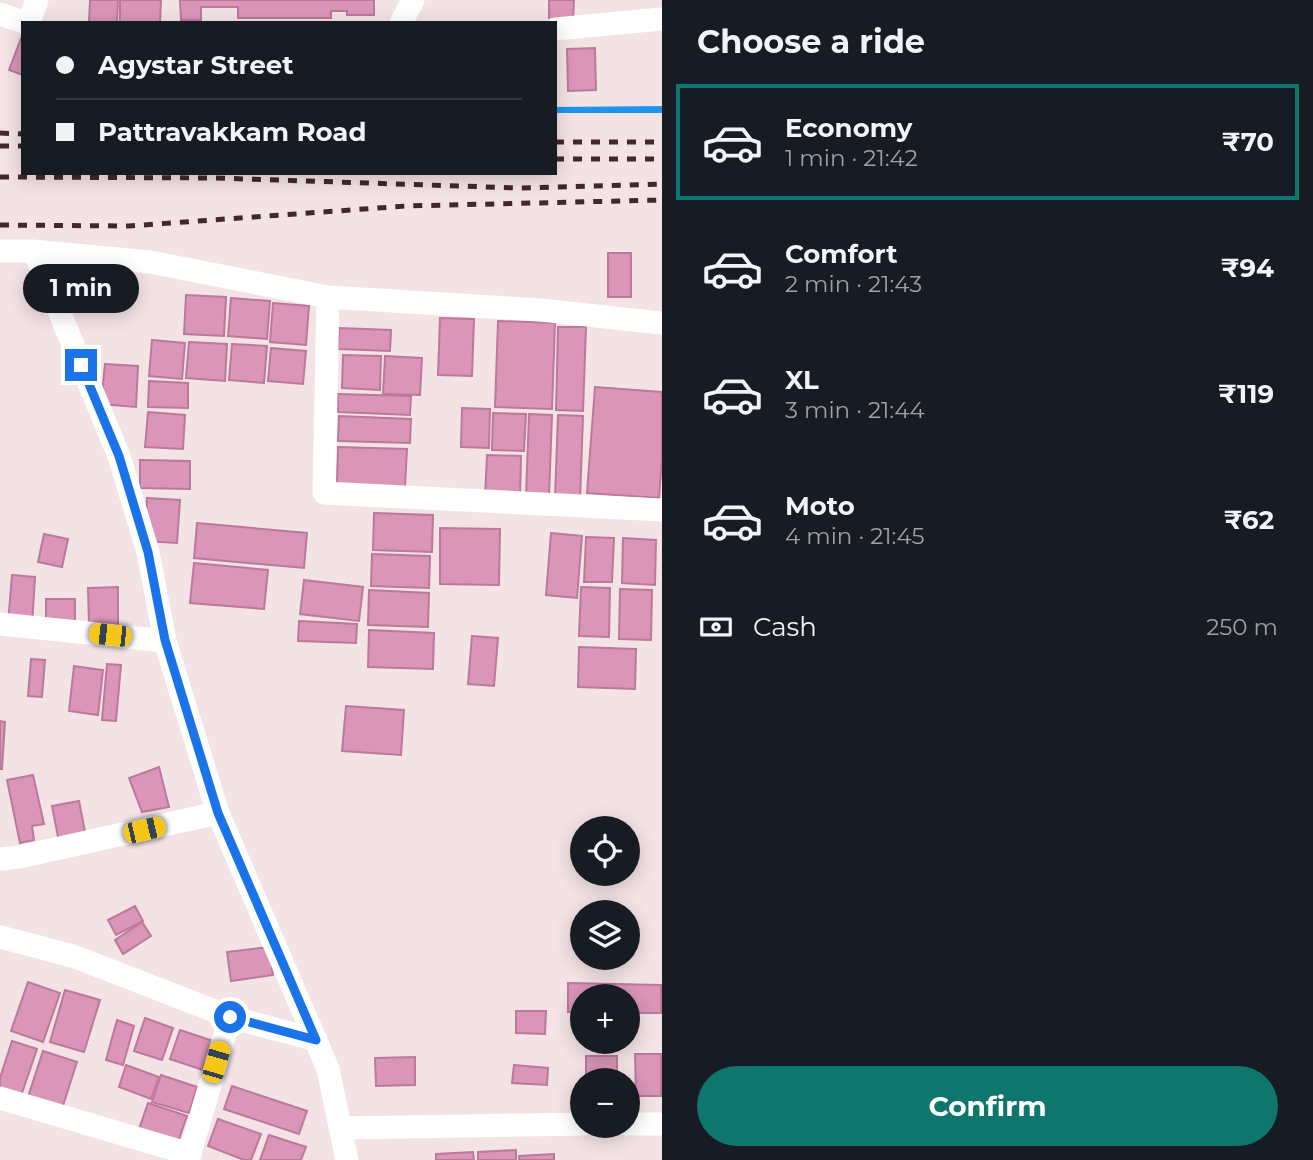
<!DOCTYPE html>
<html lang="en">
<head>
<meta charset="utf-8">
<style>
	:root { --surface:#171b24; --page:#242831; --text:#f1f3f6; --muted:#9ea1a6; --line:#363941; --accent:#0f766e }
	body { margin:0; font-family:Montserrat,sans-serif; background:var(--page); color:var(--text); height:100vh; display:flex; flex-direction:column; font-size:26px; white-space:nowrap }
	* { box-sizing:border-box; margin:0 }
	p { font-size:23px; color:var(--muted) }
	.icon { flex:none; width:38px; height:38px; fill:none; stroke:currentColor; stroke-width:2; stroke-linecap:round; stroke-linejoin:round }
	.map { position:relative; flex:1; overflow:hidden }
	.details { display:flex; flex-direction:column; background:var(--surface); width:651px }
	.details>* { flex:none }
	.banner { position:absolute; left:21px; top:21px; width:536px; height:154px; border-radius:0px; box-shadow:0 4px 18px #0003; display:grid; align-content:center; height:154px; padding:0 35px; background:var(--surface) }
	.controls { position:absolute; left:570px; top:816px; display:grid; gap:14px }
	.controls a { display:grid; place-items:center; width:70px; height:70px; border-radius:50%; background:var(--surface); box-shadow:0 4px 18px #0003; font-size:35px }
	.end { position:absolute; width:32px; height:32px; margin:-16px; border:9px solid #1a73e8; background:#fff; box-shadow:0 0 0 4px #fff }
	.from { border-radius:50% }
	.bubble { position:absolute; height:49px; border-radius:24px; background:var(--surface); box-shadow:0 4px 18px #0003; font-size:23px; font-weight:700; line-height:49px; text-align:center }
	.car { position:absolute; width:21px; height:42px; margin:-21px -10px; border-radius:9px; box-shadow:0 0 5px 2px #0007; background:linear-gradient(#f5c518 24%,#345 0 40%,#f5c518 0 76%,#345 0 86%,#f5c518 0) }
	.banner b { display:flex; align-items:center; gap:24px; height:66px; font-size:26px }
	.banner b+b { border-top:2px solid var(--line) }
	.banner i { width:18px; height:18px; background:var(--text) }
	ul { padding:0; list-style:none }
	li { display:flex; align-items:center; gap:21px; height:116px; margin:0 14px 10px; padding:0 21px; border:4px solid transparent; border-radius:0px }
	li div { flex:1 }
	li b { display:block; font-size:26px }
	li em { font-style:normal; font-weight:700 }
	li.current { border-color:var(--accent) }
	li>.icon { width:63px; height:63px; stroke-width:1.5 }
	h2 { padding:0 35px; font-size:32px; line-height:84px }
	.pay { display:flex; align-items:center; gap:18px; height:77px; padding:0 35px; font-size:26px }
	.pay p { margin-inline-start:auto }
	.cta { display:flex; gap:14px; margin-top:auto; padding:14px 35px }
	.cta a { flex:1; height:80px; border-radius:42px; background:var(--accent); color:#fff; font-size:28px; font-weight:700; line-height:80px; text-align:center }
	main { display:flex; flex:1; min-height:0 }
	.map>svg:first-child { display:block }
	.water { fill:#1e94ed }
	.building { fill:#da95b8; stroke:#bb799b; stroke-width:2 }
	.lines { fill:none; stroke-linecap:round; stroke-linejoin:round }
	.street { stroke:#fff; stroke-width:23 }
	.rail { stroke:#42272d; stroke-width:5; stroke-dasharray:9 9; stroke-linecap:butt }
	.route { stroke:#1a73e8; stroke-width:9 }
</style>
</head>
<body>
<main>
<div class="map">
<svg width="662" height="1160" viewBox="0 0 662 1160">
	<rect width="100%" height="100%" fill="#f4e3e5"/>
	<!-- water -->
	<polygon class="water" points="662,106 662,113 555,113 555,107"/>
	<!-- building -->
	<g class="building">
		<polygon points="90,0 118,0 117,23 89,23"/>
		<polygon points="120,0 161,0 160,23 120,23"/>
		<polygon points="180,0 374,0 374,15 347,15 347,11 331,11 331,18 238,18 238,7 201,7 201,20 181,20"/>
		<polygon points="549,0 574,0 573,22 549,21"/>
		<polygon points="23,33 23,75 9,70"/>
		<polygon points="595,48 596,90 568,91 567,49"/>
		<rect x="608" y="253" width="23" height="44"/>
		<polygon points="186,295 226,297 224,336 184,334"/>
		<polygon points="231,298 270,301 267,339 228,336"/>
		<polygon points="273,303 309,306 306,345 270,342"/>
		<polygon points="440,318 474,319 472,376 438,375"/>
		<polygon points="498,321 555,323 552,409 495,407"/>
		<polygon points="558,327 586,327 583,411 556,410"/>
		<polygon points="339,328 391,330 390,351 338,349"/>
		<polygon points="152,340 185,343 182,379 149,376"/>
		<polygon points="189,342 227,344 225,381 186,378"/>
		<polygon points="232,344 267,346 264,383 229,380"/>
		<polygon points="271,348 306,351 303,384 268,381"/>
		<polygon points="343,355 381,356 380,390 342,388"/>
		<polygon points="385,356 422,358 420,395 383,394"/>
		<polygon points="105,364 138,366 136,407 101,404"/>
		<polygon points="149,381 188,383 188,408 148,407"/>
		<polygon points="595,387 662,392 662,458 659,498 587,493"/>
		<polygon points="338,394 411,396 410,415 338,412"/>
		<polygon points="462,408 490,409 489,448 461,447"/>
		<polygon points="148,412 185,415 183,449 145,447"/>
		<polygon points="493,413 526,414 524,451 492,450"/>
		<polygon points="529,414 552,415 549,496 526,496"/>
		<polygon points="558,415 583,416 580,500 555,498"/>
		<polygon points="339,416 411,419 410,443 338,441"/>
		<polygon points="338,447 407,449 405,487 337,484"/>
		<polygon points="487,455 521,456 520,498 485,497"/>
		<polygon points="140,460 190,461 190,489 140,488"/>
		<polygon points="147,498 180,500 177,543 145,541"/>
		<polygon points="374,513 433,515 432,552 373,550"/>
		<polygon points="197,523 307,533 304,568 194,558"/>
		<polygon points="440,528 500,529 499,585 440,584"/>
		<polygon points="551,533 582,536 577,598 546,595"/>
		<polygon points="44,534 68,539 62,567 38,562"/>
		<polygon points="586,537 614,538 612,582 584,582"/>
		<polygon points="623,538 656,540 655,585 622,583"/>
		<polygon points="372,554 430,556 429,588 371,586"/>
		<polygon points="194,563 268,570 264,609 190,603"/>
		<polygon points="12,575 35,577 32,625 8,623"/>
		<polygon points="304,580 363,587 359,621 300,614"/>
		<polygon points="118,587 118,625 89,626 88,588"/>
		<polygon points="581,587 610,588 609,637 579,636"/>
		<polygon points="620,589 652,590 651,640 619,639"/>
		<polygon points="369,590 429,593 428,627 368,625"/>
		<rect x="46" y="599" width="29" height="25"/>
		<polygon points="299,621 357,624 356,643 298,641"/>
		<polygon points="369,630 434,633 433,669 368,667"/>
		<polygon points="472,636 498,638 494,686 468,684"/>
		<polygon points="579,647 636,649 635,689 578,687"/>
		<polygon points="31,659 45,660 42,697 28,696"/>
		<polygon points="107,664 121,665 116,721 102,720"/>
		<polygon points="74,666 103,670 98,715 69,711"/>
		<polygon points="346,706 404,710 401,755 342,751"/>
		<polygon points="0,721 5,722 2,769 0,769"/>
		<polygon points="159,767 169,807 142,812 129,778"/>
		<polygon points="33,775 44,824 32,826 34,840 20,843 7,780"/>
		<polygon points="79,801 86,837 59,842 52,806"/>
		<polygon points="135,906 143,921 116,935 108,920"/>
		<polygon points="142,922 151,936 123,954 115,940"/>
		<polygon points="269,947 273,975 231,981 227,952"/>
		<polygon points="28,982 60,993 43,1042 11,1031"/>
		<polygon points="568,983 661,985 661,1013 628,1013 628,996 583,996 583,1012 568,1012"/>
		<polygon points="65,990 100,1000 84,1052 50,1042"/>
		<polygon points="516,1011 546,1011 545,1034 516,1033"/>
		<polygon points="145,1018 173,1028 162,1060 134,1051"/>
		<polygon points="117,1020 134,1026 123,1065 106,1060"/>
		<polygon points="180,1030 213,1041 203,1070 170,1059"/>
		<polygon points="12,1041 37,1049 20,1099 0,1092 0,1078"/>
		<polygon points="43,1051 77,1062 61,1112 27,1100"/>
		<polygon points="635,1054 661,1054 661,1096 636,1096"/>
		<rect x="586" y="1056" width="31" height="24"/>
		<polygon points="415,1057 415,1085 376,1086 375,1058"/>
		<polygon points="126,1065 159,1077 151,1099 119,1087"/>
		<polygon points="514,1065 548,1068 547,1085 512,1083"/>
		<polygon points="161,1075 197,1087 189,1113 152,1102"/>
		<polygon points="232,1086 307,1111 299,1134 224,1109"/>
		<polygon points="148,1103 187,1116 177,1145 138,1132"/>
		<polygon points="218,1119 261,1134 251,1160 244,1160 208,1146"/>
		<polygon points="269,1135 306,1147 301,1160 260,1160"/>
		<polygon points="516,1150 516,1160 478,1160 478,1152"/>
		<polygon points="473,1152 474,1160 436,1160 436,1154"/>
		<polygon points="554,1154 554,1160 519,1160 519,1156"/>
	</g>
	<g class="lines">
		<!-- street -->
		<g class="street">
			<polyline points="0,14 26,23"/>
			<polyline points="29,23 37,0"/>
			<polyline points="401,23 413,0"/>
			<polyline points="555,29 662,19"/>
			<polyline points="0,251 32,251 150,262 328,297 541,310 662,323"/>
			<polyline points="35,253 119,456 148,552 165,641 218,813 328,1069 347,1160"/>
			<polyline points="328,297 324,493 662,510"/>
			<polyline points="0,624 165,641"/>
			<polyline points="0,859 19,857 218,813"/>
			<polyline points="0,937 73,956 230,1017 316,1040"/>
			<polyline points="0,1098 190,1154"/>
			<polyline points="628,1124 662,1124"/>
			<polyline points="342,1128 583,1124"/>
			<polyline points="188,1160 230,1017"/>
		</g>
		<!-- rail -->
		<g class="rail">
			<polyline points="0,133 23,134"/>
			<polyline points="555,142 662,142"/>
			<polyline points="0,146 23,146"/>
			<polyline points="555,159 662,159"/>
			<polyline points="0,177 216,178 519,188 662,184"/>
			<polyline points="0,225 129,226 406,206 662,200"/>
		</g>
	</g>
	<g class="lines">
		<!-- route -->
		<polyline class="route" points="81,365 119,456 148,552 165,640 218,813 316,1040 230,1017"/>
	</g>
</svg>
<div class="controls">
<a><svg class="icon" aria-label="locate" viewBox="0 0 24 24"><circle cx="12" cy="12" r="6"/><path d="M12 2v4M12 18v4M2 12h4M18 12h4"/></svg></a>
<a><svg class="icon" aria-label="layers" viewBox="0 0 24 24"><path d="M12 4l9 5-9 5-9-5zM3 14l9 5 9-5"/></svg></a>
<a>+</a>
<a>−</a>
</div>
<i class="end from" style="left:230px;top:1017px"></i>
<i class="end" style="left:81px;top:365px"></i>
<div class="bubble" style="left:23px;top:264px;width:116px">1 min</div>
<i class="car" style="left:110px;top:635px;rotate:276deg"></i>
<i class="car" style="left:144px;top:830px;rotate:77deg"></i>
<i class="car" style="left:216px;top:1062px;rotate:16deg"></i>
<div class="banner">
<b><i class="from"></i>Agystar Street</b>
<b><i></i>Pattravakkam Road</b>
</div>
</div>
<section class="details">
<h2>Choose a ride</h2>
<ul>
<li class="current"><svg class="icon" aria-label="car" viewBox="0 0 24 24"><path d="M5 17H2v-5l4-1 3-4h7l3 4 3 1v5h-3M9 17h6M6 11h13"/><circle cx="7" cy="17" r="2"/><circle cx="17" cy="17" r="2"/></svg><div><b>Economy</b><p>1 min · 21:42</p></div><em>₹70</em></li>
<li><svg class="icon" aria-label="car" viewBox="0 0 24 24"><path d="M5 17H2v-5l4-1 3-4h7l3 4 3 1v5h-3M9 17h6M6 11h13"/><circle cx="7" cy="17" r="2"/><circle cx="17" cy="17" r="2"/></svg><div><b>Comfort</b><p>2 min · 21:43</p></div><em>₹94</em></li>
<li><svg class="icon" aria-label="car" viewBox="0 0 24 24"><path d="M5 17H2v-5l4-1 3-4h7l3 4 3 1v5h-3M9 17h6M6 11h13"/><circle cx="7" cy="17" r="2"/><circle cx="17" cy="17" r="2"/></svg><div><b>XL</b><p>3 min · 21:44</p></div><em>₹119</em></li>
<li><svg class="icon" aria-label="car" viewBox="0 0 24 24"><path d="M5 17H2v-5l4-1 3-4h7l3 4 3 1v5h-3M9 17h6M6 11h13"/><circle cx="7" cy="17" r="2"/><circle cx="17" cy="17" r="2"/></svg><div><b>Moto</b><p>4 min · 21:45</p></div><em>₹62</em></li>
</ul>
<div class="pay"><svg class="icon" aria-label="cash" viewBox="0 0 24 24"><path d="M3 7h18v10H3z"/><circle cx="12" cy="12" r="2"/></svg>Cash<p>250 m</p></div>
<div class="cta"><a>Confirm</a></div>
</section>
</main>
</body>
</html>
